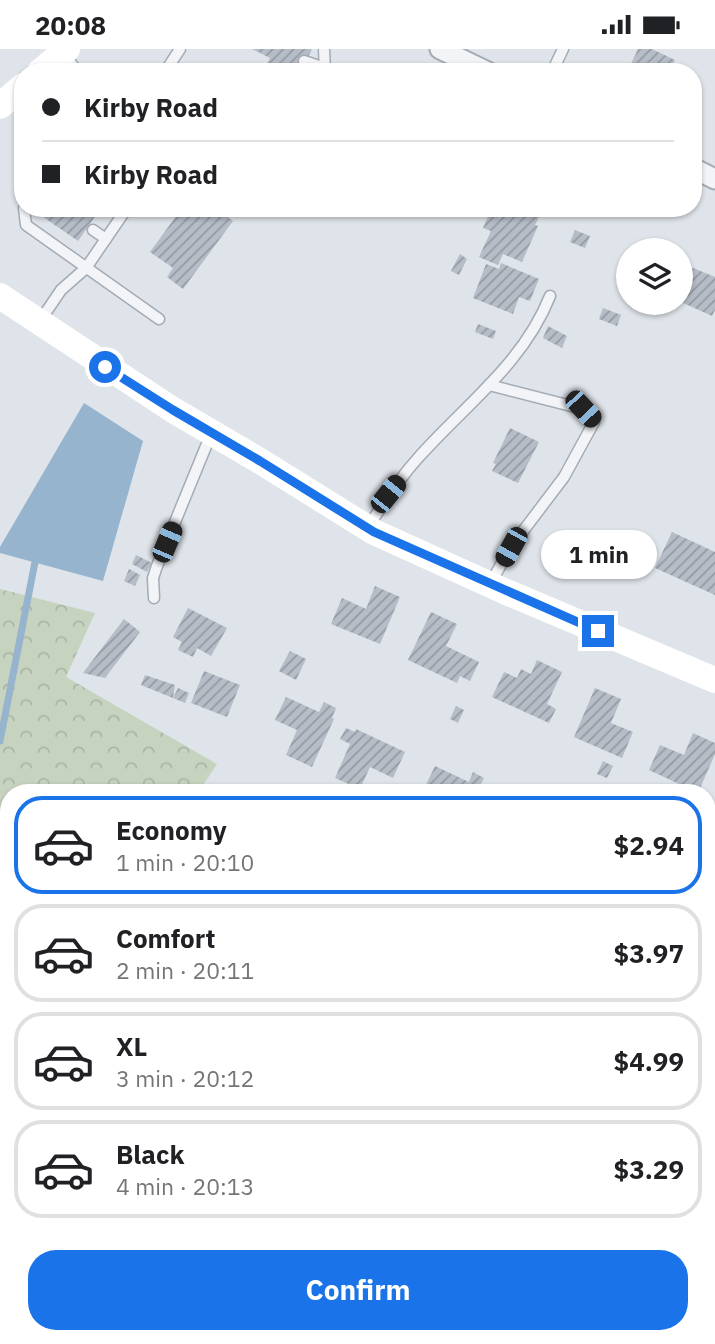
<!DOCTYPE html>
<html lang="en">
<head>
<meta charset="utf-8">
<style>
	:root { --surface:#fff; --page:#f2f2f2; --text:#202124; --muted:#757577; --line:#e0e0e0; --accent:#1a73e8 }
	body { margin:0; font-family:"IBM Plex Sans",sans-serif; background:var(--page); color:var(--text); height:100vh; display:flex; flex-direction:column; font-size:26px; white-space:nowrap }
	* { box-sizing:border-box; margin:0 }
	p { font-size:23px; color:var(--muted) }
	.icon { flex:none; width:38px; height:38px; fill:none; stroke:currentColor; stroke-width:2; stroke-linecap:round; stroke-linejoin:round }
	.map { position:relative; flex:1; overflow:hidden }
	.side { position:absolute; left:0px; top:735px; width:716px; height:560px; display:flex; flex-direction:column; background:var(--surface); border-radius:28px 28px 0 0; box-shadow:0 2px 5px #0004 }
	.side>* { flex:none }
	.top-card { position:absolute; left:14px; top:14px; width:688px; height:154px; border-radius:28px; box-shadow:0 2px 5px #0004; display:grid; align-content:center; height:154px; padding:0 28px; background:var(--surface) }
	.controls { position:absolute; left:616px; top:189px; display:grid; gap:14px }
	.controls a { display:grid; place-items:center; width:77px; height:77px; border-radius:50%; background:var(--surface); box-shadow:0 2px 5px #0004; font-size:35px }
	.end { position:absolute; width:32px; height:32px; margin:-16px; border:9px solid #1a73e8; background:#fff; box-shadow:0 0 0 4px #fff }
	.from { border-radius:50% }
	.bubble { position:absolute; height:49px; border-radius:24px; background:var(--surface); box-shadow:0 2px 5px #0004; font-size:23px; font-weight:800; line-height:49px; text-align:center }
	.car { position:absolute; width:21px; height:42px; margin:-21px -10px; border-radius:9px; box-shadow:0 0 5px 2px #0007; background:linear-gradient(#222 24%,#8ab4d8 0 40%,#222 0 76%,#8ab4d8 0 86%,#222 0) }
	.top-card b { display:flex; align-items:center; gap:24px; height:66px; font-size:26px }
	.top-card b+b { border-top:2px solid var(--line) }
	.top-card i { width:18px; height:18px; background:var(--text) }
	ul { padding:12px 0 0; list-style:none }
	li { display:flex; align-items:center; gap:21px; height:98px; margin:0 14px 10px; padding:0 14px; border:4px solid var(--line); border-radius:28px }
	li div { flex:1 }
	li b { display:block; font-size:26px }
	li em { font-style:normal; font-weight:800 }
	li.selected { border-color:var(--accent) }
	li>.icon { width:63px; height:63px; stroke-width:1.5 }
	.primary-button { display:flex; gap:14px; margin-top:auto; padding:14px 28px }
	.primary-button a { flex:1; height:80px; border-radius:28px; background:var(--accent); color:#fff; font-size:28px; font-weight:800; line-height:80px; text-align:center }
	.status { display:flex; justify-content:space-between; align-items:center; height:49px; padding:0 35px; background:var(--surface); direction:ltr }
	.status svg { height:19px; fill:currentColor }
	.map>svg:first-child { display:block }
	.forest { fill:url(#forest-crowns) }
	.water { fill:#96b4cd }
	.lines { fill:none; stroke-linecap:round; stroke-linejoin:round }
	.stream { stroke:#96b4cd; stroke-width:7 }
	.building { fill:url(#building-hatch) }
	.service-casing { stroke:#a4abb4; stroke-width:13 }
	.minor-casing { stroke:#a4abb4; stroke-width:23 }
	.service { stroke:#f2f4f8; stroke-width:10 }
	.minor { stroke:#f2f4f8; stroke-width:19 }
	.secondary { stroke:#fff; stroke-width:26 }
	.route { stroke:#1a73e8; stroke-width:9 }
</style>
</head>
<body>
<div class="status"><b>20:08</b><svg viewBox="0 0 49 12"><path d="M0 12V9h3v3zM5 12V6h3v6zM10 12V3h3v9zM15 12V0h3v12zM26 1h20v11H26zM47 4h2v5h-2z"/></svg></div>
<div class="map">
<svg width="715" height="1295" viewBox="0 0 715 1295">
	<defs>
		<pattern id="forest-crowns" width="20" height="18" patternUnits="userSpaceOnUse" patternTransform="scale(1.75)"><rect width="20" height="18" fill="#c6d4bf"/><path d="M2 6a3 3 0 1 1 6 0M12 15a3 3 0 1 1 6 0" fill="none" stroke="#aab6a5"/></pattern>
		<pattern id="building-hatch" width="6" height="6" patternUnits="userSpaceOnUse" patternTransform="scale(1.75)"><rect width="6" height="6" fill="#b6bdc7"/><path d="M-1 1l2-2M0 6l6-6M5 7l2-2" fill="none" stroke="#949aa3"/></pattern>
	</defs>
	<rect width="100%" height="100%" fill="#dfe4ea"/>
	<!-- forest -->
	<polygon class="forest" points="0,540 95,564 66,628 217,715 198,744 9,744 9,949 0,948"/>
	<!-- water -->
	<polygon class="water" points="84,354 143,392 103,532 0,504 0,498"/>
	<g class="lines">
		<!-- stream -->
		<polyline class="stream" points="0,692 35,513"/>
	</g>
	<!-- building -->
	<g class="building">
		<polygon points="252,0 312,0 301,23 263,23 270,9"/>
		<polygon points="638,0 652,0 675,11 670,23 627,23"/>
		<polygon points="38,159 101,159 78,192 36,163"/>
		<polygon points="182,159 215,159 233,172 183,240 167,228 173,219 150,203"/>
		<polygon points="512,159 543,159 535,176 538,177 522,213 503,205 498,216 479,208 491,182 483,179 489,165 500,169 503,163 510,165"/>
		<polygon points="575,181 590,187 585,199 570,193"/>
		<polygon points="460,205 467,210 459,226 451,222"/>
		<polygon points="501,214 539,230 530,252 519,248 513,265 473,249 486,215 499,220"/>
		<polygon points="681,214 715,228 715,261 712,267 681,253"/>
		<polygon points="603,259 621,266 617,277 599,270"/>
		<polygon points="478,275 496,282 493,290 475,283"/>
		<polygon points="548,277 567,287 562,299 543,289"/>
		<polygon points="510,379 539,393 518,434 492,422 496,415 493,414"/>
		<polygon points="672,483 715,503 715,546 655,519"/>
		<polygon points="136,506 152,514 147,523 132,515"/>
		<polygon points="129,520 140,526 135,537 124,532"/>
		<polygon points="375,537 400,548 380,595 331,575 342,549 366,560"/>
		<polygon points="188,559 227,579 211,607 197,599 193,608 178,601 182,593 173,588"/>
		<polygon points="431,563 457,575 446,597 479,613 470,632 460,627 457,634 408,611"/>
		<polygon points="124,570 140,583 105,629 83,624"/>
		<polygon points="290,602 306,610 296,631 279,622"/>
		<polygon points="537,611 562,623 547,655 556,660 549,674 492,648 504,623 517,629 521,620 531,625"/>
		<polygon points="204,622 240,636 227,668 191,654"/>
		<polygon points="145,626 175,636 173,649 141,636"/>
		<polygon points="178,639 189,644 185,654 173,649"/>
		<polygon points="595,639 621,650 611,674 633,683 622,709 574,688"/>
		<polygon points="286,648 319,663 324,653 336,659 332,669 334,670 312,718 286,706 297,681 275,671"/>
		<polygon points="456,657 464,661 458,674 450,670"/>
		<polygon points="346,679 355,683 356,680 405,703 393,729 370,718 360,740 335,729 350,695 340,690"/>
		<polygon points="693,684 715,694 715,705 698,744 674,744 679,735 649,721 660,696 684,706"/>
		<polygon points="603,712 613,717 607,729 597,725"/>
		<polygon points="435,717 469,733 473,723 484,729 480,737 484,739 481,744 428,744 423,742"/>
		<polygon points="4,819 9,821 9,841 0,836 0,825"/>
		<polygon points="0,1015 9,1018 0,1046"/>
		<polygon points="707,1097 714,1097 712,1118 707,1118"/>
		<polygon points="49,1286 84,1286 86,1295 51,1295"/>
		<polygon points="436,1286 481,1286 471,1295 433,1295 430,1292"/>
	</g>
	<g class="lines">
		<defs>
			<g id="service">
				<polyline points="324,0 325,23"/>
				<polyline points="63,4 78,23"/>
				<polyline points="304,12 325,19"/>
				<polyline points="165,23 180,0"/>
				<polyline points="552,23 563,0"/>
				<polyline points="24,159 26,176 159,270"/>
				<polyline points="93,181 106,190"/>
				<polyline points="40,272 61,241 86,219 127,159"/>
				<polyline points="489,336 583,360 594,373 564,428 511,498 490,535"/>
				<path d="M368,479c15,-25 30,-48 50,-70 47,-53 105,-94 132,-162"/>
				<polyline points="154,549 153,529 157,517 211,385"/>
			</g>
			<g id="minor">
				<polyline points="440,0 488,23"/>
				<polyline points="693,119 715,130"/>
				<polyline points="707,853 715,838"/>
				<polyline points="707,961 715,965"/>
				<polyline points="0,1114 9,1121"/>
				<polyline points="220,1286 230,1295"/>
				<polyline points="354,1295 364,1286"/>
			</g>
		</defs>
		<!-- service casing -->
		<use href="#service" class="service-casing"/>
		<!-- minor casing -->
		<use href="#minor" class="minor-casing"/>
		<!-- service -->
		<use href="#service" class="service"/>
		<!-- minor -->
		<use href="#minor" class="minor"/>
		<!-- secondary -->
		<g class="secondary">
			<polyline points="40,23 67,0"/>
			<polyline points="0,57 23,37"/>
			<polyline points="0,247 173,361 260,412 374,483 504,542 715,631"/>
		</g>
	</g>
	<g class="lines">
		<!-- route -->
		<polyline class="route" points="105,318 173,361 260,412 374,483 598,582"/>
	</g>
</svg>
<div class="controls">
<a><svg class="icon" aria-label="layers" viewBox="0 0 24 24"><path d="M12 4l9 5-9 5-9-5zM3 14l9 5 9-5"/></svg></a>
</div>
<i class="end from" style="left:105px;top:318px"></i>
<i class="end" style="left:598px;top:582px"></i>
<div class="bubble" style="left:541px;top:481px;width:116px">1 min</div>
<i class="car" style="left:583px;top:360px;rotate:137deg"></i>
<i class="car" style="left:388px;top:445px;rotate:39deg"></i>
<i class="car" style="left:167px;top:493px;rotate:23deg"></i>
<i class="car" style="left:511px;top:498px;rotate:209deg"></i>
<div class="top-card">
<b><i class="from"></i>Kirby Road</b>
<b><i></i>Kirby Road</b>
</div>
<section class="side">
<ul>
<li class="selected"><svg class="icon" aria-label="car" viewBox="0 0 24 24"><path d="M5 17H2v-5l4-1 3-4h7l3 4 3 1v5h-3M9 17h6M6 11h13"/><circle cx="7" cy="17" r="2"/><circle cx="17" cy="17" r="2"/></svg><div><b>Economy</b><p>1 min · 20:10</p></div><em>$2.94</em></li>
<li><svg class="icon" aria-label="car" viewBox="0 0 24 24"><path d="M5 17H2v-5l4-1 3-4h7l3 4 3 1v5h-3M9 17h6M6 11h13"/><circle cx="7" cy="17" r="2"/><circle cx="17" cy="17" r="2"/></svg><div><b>Comfort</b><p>2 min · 20:11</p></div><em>$3.97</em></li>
<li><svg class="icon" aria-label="car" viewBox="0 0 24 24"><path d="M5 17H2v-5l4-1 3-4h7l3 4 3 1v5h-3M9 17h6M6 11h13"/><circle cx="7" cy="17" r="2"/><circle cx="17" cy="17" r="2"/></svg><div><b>XL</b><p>3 min · 20:12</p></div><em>$4.99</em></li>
<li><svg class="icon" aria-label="car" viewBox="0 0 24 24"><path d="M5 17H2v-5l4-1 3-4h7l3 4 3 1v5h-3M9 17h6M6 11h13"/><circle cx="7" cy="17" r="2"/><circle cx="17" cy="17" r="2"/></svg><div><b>Black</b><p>4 min · 20:13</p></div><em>$3.29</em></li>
</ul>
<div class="primary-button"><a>Confirm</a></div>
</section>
</div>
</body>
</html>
